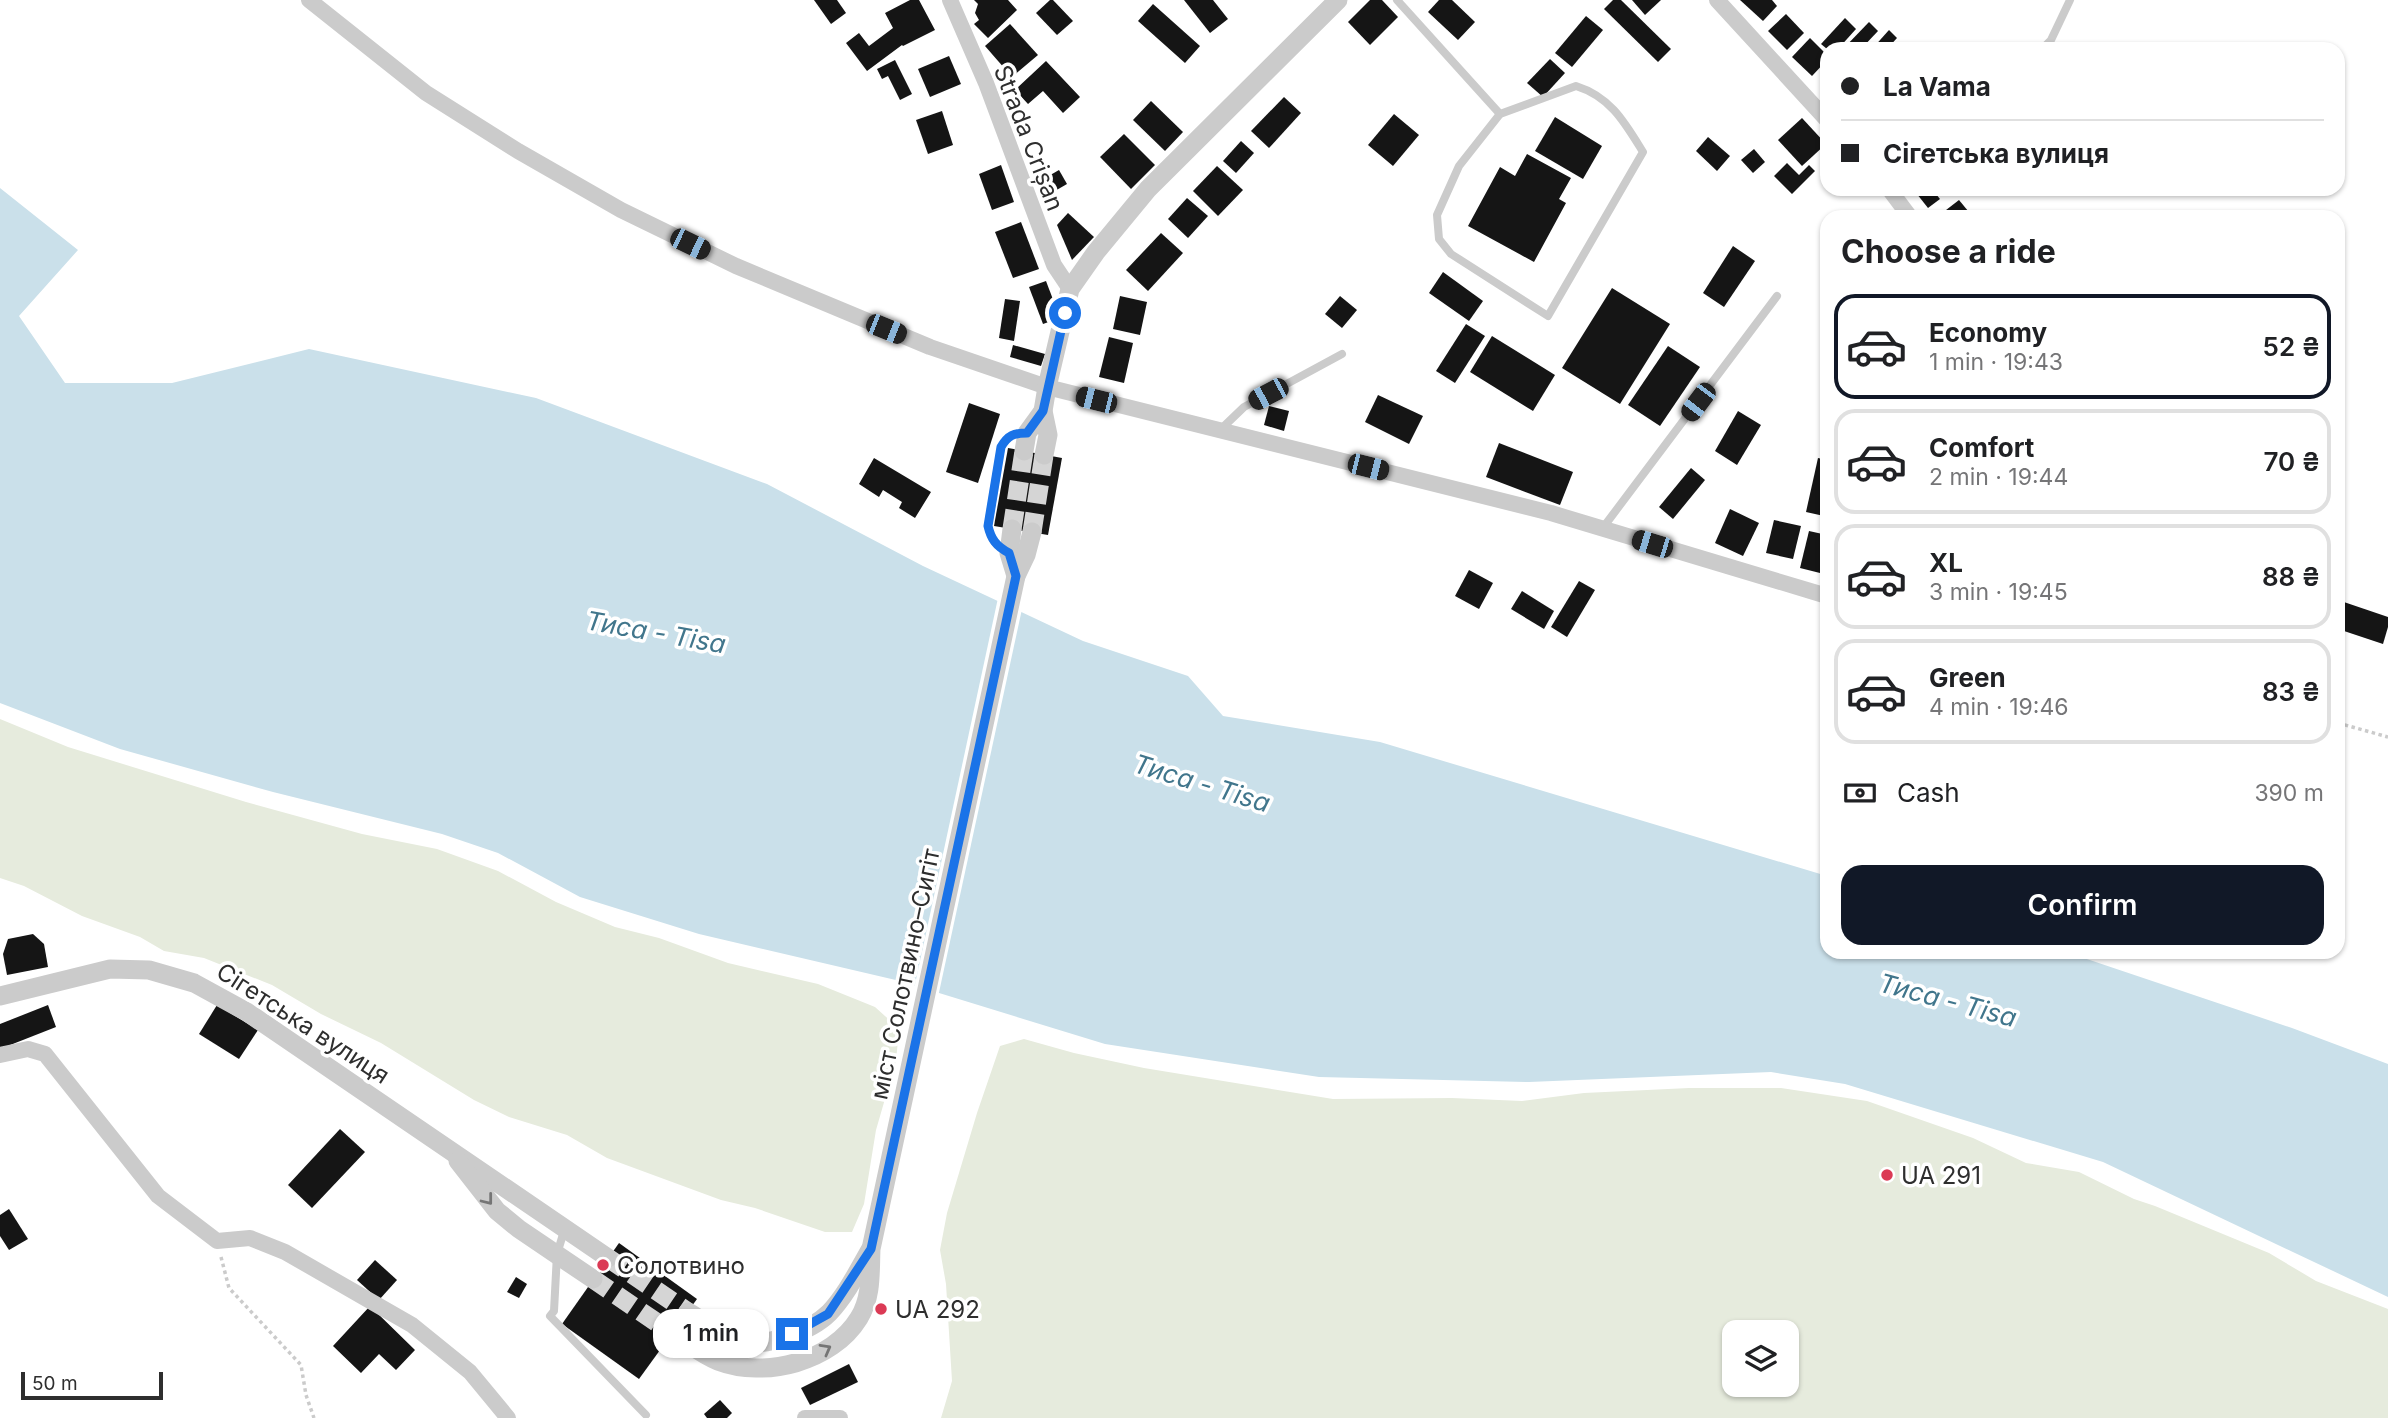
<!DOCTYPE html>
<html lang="en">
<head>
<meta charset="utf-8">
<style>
	:root { --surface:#fff; --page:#f6f6f6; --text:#202124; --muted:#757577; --line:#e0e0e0; --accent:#111827 }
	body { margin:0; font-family:Inter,sans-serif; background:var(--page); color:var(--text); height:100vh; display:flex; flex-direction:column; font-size:26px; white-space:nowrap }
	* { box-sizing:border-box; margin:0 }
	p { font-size:23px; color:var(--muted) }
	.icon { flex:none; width:38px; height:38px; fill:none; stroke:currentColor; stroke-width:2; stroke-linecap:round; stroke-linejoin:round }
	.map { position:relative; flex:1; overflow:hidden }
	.details { position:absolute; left:1820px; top:210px; width:525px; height:749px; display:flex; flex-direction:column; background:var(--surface); border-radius:21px; box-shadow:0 2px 5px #0004 }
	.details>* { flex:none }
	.top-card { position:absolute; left:1820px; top:42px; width:525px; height:154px; border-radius:21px; box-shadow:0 2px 5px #0004; display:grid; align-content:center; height:154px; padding:0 21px; background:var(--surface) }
	.tools { position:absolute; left:1722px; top:1320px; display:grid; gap:14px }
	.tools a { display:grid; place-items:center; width:77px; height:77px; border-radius:14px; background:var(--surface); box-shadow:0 2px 5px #0004; font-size:35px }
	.scale { position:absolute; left:21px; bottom:18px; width:142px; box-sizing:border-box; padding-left:7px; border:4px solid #2e2e2e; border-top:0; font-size:19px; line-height:24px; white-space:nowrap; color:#2e2e2e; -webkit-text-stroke:5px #fff; paint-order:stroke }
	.end { position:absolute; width:32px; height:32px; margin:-16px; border:9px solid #1a73e8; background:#fff; box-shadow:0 0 0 4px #fff }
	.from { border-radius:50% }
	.bubble { position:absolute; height:49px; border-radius:21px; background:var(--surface); box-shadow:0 2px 5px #0004; font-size:23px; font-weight:600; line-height:49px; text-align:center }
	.car { position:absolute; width:21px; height:42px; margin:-21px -10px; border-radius:9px; box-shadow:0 0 5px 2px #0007; background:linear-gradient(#222 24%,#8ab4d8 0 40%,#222 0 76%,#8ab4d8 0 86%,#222 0) }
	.top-card b { display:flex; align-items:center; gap:24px; height:66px; font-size:26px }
	.top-card b+b { border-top:2px solid var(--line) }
	.top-card i { width:18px; height:18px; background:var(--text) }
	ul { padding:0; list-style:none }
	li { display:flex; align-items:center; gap:21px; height:105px; margin:0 14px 10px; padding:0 7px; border:4px solid var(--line); border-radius:21px }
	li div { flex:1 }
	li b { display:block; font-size:26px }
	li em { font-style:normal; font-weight:600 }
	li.on { border-color:var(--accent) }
	li>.icon { width:63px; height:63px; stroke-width:1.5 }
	h2 { padding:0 21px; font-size:32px; line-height:84px }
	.pay { display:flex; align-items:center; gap:18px; height:77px; padding:0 21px; font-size:26px }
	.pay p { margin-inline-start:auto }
	.cta { display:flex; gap:14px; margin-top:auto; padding:14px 21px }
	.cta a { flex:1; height:80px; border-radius:21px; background:var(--accent); color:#fff; font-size:28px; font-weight:600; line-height:80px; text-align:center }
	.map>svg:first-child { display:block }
	.green { fill:#e6ebdd; fill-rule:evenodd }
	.water { fill:#cae0ea }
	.pier { fill:#fff }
	.building { fill:#151515 }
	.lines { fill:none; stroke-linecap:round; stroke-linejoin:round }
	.tertiary-tunnel { stroke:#d5d5d5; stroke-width:19; stroke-dasharray:19 10; stroke-linecap:butt }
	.path { stroke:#cbcbcb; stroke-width:3.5; stroke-dasharray:3.5 3.5; stroke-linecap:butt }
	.service { stroke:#cbcbcb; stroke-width:8 }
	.minor { stroke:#cbcbcb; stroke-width:16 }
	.tertiary { stroke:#cbcbcb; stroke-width:19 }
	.oneway { stroke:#757575 }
	.route { stroke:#1a73e8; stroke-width:9 }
	.poi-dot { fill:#db3a55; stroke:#fff; stroke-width:2.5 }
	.labels { text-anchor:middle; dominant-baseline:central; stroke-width:7; stroke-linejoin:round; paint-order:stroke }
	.street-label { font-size:24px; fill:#2e2e2e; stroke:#fff }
	.poi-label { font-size:24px; fill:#2e2e2e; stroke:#fff; text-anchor:start }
	.water-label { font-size:26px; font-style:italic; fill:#41768c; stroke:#fff }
</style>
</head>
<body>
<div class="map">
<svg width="2388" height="1418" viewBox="0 0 2388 1418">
	<rect width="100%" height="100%" fill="#fff"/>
	<!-- green -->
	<g class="green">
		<polygon points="0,719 68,747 246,802 362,834 437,849 498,871 556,902 615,927 659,938 728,963 818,984 875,1007 895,1025 898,1040 896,1061 876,1130 864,1204 852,1232 825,1232 755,1208 721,1200 607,1158 567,1135 509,1117 474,1100 381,1043 321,1014 272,985 204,958 164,951 140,937 82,916 24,886 0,878"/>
		<path d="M1024,1039l50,14 70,15 189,31 119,-1 70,3 62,-8 105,-5h92l86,13 106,37 53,25 53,9 55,27 21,7 114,47 47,28 72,28v109h-1447l11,-37 -6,-97 -6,-34 7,-37 30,-100 23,-67zM1734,1332h53v52h-53z"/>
	</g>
	<!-- water -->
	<polygon class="water" points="0,188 78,250 19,316 65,383 172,383 309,349 536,398 767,484 923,566 1083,641 1188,676 1223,716 1380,742 1827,876 1827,952 2066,952 2292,1028 2388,1064 2388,1297 2103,1162 1845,1084 1771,1072 1529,1082 1319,1077 1105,1044 900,981 699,934 580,897 498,853 442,834 273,792 120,749 0,703"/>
	<!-- pier -->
	<polygon class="pier" points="998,598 1022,609 938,997 914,989"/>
	<!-- building -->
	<g class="building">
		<polygon points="814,0 837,0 846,13 831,24"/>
		<polygon points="910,0 919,0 935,30 903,46 902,45 867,71 846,43 859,33 869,46 893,28 885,13"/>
		<polygon points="974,0 1008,0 1017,10 988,38 974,24 979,20 975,13 978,4"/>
		<polygon points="1050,0 1053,0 1073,21 1057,35 1036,13"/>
		<polygon points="1184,0 1213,0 1228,19 1210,33"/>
		<polygon points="1370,0 1382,0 1398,17 1370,45 1348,22"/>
		<polygon points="1439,0 1452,0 1475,22 1458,40 1428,12"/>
		<polygon points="1613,0 1621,0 1671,49 1658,62 1604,9"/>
		<polygon points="1632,0 1661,0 1645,15"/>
		<polygon points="1740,0 1772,0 1777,6 1763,21"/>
		<polygon points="1153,4 1200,46 1185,63 1138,21"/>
		<polygon points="1786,14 1804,33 1787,50 1768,31"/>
		<polygon points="1586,16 1603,30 1572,67 1555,53"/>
		<polygon points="1845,18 1856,29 1838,49 1827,49 1821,44"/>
		<polygon points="1869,22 1878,31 1861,49 1843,49"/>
		<polygon points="1010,24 1038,55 1012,77 985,46"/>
		<polygon points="1889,30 1897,38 1887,49 1872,49"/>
		<polygon points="1810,38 1827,55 1827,60 1812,76 1792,57"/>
		<polygon points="949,56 961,84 930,97 918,69"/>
		<polygon points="1550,59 1565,73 1543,97 1527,83"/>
		<polygon points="895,60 912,94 900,100 888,76 882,79 877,69"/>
		<polygon points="1046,61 1080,97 1063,113 1043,91 1028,104 1015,90"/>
		<polygon points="1284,97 1301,113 1269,148 1251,131"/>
		<polygon points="1151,101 1183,132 1165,151 1133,120"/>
		<polygon points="942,111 953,145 928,154 916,120"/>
		<polygon points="1394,114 1419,135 1393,166 1368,145"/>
		<polygon points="1555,117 1602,146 1583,179 1535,151"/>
		<polygon points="1802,118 1826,144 1802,166 1778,140"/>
		<polygon points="1124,134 1155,165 1131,189 1100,157"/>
		<polygon points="1708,137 1730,156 1717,171 1696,151"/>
		<polygon points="1241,141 1254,153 1236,173 1223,161"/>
		<polygon points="1754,149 1765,162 1753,173 1741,160"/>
		<polygon points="1527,154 1571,178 1559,199 1566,203 1534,262 1468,226 1500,167 1515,176"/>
		<polygon points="1787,163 1799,175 1809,165 1815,171 1792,194 1774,176"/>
		<polygon points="1001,165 1014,202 992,210 979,174"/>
		<polygon points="1217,166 1243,190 1218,216 1193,191"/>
		<polygon points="1059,170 1067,184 1048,195 1040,181"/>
		<polygon points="1913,189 1932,189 1940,199 1928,208"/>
		<polygon points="1187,198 1208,216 1188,238 1168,219"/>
		<polygon points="1959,200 1973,217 1937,217"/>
		<polygon points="1068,213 1094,237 1072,260 1057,225"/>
		<polygon points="1021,222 1039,269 1013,278 995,232"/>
		<polygon points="1161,233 1183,253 1148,291 1126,270"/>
		<polygon points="1733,246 1755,261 1724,307 1703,293"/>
		<polygon points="1443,272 1483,301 1469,321 1429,293"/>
		<polygon points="1046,281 1060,318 1043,324 1029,287"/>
		<polygon points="1612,288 1670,324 1620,404 1562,368"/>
		<polygon points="1120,296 1147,302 1140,335 1113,329"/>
		<polygon points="1340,296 1357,310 1342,328 1325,314"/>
		<polygon points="1005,299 1020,301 1014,341 999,338"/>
		<polygon points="1466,324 1485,336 1455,383 1436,371"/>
		<polygon points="1492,336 1555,375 1533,411 1470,372"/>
		<polygon points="1109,337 1133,343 1124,383 1099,377"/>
		<polygon points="1013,345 1045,354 1041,366 1010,357"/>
		<polygon points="1668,346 1700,367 1660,426 1628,405"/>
		<polygon points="1378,395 1423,416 1409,444 1365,422"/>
		<polygon points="969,403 1000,414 978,483 946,472"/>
		<polygon points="1269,406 1289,411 1284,431 1264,425"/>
		<polygon points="1738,411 1761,425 1737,465 1715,451"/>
		<polygon points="1499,443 1573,472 1560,505 1486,477"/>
		<polygon points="1008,448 1062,458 1048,535 994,526"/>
		<polygon points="874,458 931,492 915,518 899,508 902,502 883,490 879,497 859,484"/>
		<polygon points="1818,458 1827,460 1827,502 1824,516 1806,512"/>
		<polygon points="1691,468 1705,480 1673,519 1659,507"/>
		<polygon points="1730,509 1759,523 1743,556 1715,543"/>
		<polygon points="1774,520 1801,526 1793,559 1766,553"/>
		<polygon points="1809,531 1827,535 1827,564 1824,574 1800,568"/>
		<polygon points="1469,570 1493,583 1479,609 1455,596"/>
		<polygon points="1579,581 1595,590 1567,637 1551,627"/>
		<polygon points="1522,591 1554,611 1544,629 1511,609"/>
		<polygon points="2338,600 2388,617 2388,627 2383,644 2338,629"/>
		<polygon points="33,934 44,944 48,967 7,975 3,954 8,939"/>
		<polygon points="48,1005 56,1027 0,1049 0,1024"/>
		<polygon points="217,1005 258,1030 239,1059 199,1034"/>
		<polygon points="340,1129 365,1152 312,1208 288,1185"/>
		<polygon points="9,1209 28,1239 9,1250 0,1236 0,1215"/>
		<polygon points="619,1243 697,1299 639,1379 562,1324"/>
		<polygon points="375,1260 397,1280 379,1300 357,1280"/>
		<polygon points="516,1277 527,1284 519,1298 507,1292"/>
		<polygon points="370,1306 415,1350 396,1370 379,1354 361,1373 333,1346"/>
		<polygon points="849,1364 858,1382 810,1405 801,1388"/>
		<polygon points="720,1400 732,1413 727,1418 707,1418 704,1414"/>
	</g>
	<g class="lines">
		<!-- tertiary-tunnel -->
		<g class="tertiary-tunnel">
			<polyline points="1012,529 1024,451"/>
			<polyline points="1032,532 1044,455"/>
			<polyline points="608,1258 688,1312"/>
			<polyline points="593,1279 672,1333"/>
		</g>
		<!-- path -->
		<g class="path">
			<polyline points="2338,723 2388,737"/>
			<polyline points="221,1257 229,1288 301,1365 306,1395 314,1418"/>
		</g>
		<!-- service -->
		<g class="service">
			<polyline points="1397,0 1500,114"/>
			<polyline points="2042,49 2051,40 2070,0"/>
			<path d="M1576,86c35,11 49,37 67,66l-95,164 -97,-62 -12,-15 -2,-24 22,-49 41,-52z"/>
			<polyline points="1219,431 1244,407 1342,354"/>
			<polyline points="1602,529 1777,296"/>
			<path d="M1008,552c-13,-6 -17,-13 -20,-26l13,-79c7,-12 13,-14 26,-14"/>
			<polyline points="564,1231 557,1254 554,1311 550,1316 646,1415"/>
		</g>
		<!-- minor -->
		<g class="minor">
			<polyline points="309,0 426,93 518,151 621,210 736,266 930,347 1047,387 1551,513 1827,596"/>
			<polyline points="950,0 986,83 1054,265 1070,289"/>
			<polyline points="1717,0 1827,120"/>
			<polyline points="1889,189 1910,217"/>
			<polyline points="0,1055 28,1049 45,1054 158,1196 217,1241 250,1238 285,1252 412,1325 470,1372 508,1418"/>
			<polyline points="805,1418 840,1418"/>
		</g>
		<!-- tertiary -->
		<g class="tertiary">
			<polyline points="1024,451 1027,433 1043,411"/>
			<polyline points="1044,455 1048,435 1043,411 1047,387 1070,289 1096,252 1148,189 1338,0"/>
			<polyline points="1012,529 1009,553 1016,576"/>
			<polyline points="0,996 110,969 149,970 194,983 247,1012 608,1258"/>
			<polyline points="458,1161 497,1211 519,1229 593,1279"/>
			<path d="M688,1312c16,9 33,23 51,29 24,8 72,-10 90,-28 17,-18 29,-42 41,-63"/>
			<path d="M672,1333c15,9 30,22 46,28 47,18 114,1 141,-43 13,-21 11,-46 12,-69l145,-673 10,-21 6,-23"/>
		</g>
	</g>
	<!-- one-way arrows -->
	<defs><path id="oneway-chevron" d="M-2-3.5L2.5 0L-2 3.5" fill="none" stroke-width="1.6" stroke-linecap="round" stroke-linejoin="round" transform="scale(1.75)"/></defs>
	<g class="oneway">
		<use href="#oneway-chevron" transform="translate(488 1200) rotate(52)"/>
		<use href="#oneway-chevron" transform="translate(826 1349) rotate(-29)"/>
	</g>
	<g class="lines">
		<!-- route -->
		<path class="route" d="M792,1334l36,-20 43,-65 145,-673 -7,-23c-13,-7 -18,-14 -21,-27l13,-79c7,-12 13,-14 26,-14l16,-22 22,-98"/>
	</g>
	<!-- markers -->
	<g class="poi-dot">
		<circle cx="1887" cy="1175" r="7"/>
		<circle cx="603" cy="1265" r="7"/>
		<circle cx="881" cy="1309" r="7"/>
	</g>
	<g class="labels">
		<!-- street labels -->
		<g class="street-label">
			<text transform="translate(1029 138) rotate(69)">Strada Crișan</text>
			<text transform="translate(905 974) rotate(-78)">міст Солотвино–Сигіт</text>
			<text transform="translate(303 1023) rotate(33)">Сігетська вулиця</text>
		</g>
		<!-- poi labels -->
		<g class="poi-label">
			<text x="1901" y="1175">UA 291</text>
			<text x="617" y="1265">Солотвино</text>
			<text x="895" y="1309">UA 292</text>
		</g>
		<!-- water labels -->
		<g class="water-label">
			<text transform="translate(656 632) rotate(10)">Тиса - Tisa</text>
			<text transform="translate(1202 783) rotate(17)">Тиса - Tisa</text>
			<text transform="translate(1948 1000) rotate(15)">Тиса - Tisa</text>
		</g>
	</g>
</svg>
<div class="tools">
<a><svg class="icon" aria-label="layers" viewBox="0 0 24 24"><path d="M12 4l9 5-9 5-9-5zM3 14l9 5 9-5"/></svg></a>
</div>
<div class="scale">50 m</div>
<i class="end from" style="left:1065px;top:313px"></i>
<i class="end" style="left:792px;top:1334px"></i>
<div class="bubble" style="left:653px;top:1309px;width:116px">1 min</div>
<i class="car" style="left:690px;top:244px;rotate:116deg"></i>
<i class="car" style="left:886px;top:329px;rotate:112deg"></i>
<i class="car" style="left:1268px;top:394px;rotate:242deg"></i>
<i class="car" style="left:1096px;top:400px;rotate:284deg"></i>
<i class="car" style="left:1698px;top:402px;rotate:217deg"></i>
<i class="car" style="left:1368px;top:467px;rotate:104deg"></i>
<i class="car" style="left:1652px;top:544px;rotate:287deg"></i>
<div class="top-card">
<b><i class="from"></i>La Vama</b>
<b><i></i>Сігетська вулиця</b>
</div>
<section class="details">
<h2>Choose a ride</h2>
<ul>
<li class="on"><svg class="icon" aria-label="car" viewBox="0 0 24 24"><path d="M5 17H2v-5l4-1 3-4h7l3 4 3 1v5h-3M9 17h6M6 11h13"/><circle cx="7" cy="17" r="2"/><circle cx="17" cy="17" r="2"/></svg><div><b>Economy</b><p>1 min · 19:43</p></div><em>52 ₴</em></li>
<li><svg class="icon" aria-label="car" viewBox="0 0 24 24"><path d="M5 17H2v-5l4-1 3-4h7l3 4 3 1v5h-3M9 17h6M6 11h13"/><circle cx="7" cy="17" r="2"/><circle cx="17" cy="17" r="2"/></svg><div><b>Comfort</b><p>2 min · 19:44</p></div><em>70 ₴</em></li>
<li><svg class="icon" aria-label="car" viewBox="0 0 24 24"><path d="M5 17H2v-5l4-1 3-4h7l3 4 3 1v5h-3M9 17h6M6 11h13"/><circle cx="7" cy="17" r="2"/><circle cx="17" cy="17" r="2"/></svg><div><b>XL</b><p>3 min · 19:45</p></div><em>88 ₴</em></li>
<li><svg class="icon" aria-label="car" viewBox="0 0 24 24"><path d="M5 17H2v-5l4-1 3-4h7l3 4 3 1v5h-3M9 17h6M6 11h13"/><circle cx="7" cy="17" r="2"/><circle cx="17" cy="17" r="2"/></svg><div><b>Green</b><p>4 min · 19:46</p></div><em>83 ₴</em></li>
</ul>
<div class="pay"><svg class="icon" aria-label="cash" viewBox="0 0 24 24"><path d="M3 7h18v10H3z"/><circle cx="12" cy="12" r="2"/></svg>Cash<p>390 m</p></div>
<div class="cta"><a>Confirm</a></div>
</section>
</div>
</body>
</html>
